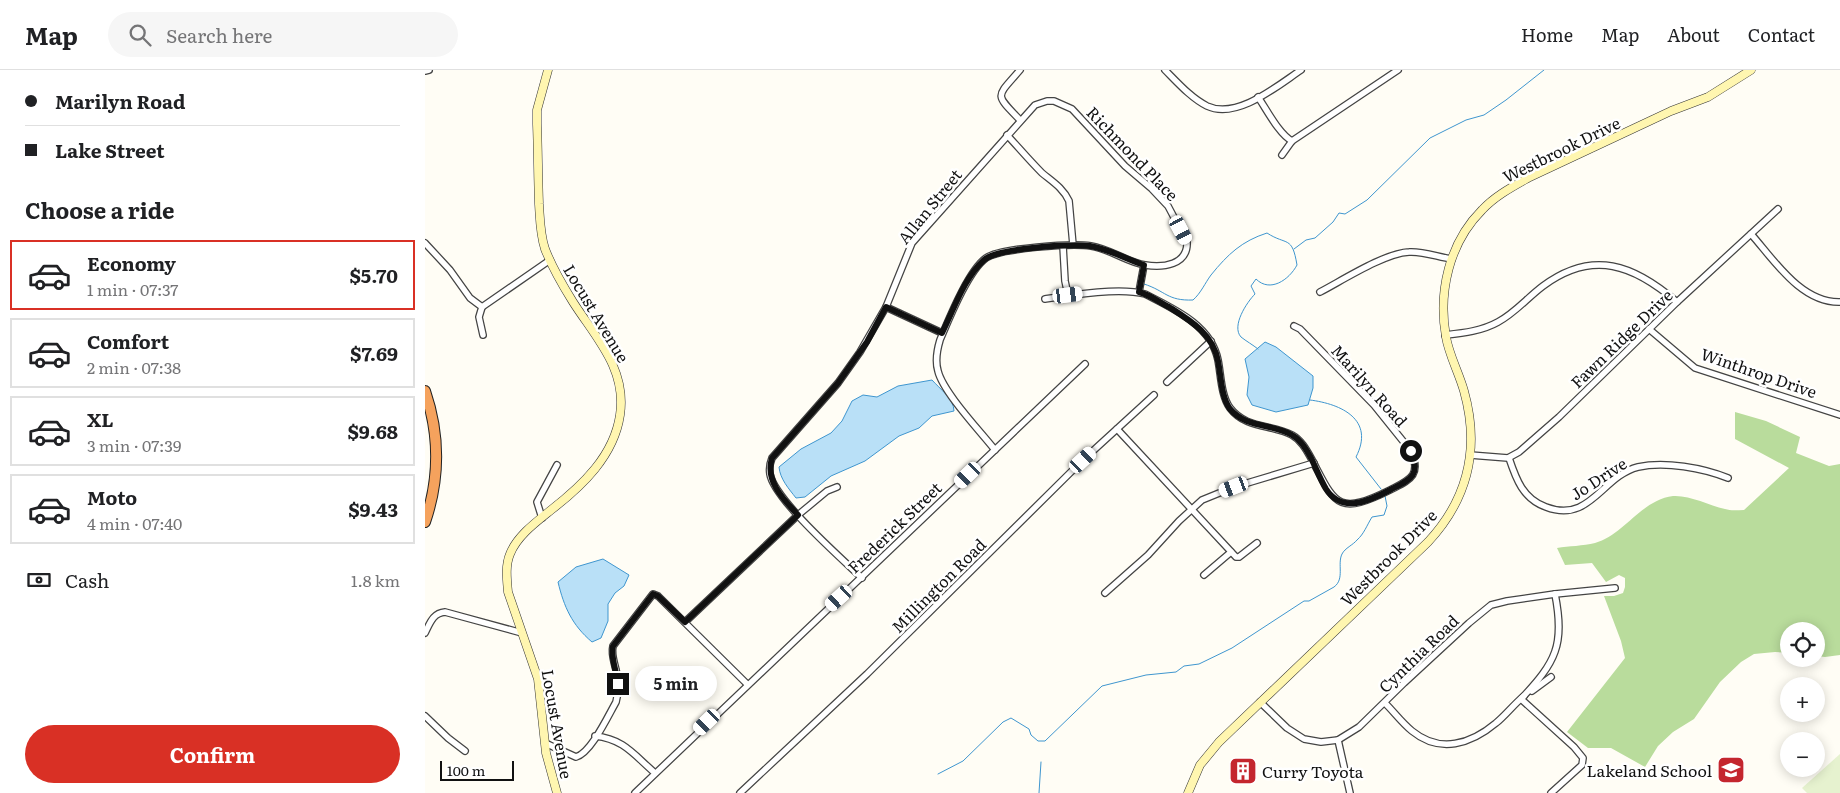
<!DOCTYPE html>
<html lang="en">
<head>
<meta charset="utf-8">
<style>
	:root { --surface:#fff; --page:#f6f6f6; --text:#202124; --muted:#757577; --line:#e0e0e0; --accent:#d93025 }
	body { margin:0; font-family:Literata,serif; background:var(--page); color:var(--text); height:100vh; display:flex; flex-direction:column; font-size:19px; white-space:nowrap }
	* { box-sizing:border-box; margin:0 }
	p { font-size:16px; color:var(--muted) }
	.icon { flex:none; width:28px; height:28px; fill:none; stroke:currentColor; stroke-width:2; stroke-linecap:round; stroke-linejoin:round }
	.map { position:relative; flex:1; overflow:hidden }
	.sheet { display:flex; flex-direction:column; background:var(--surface); width:425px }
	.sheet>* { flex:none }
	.top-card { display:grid; align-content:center; height:110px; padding:0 25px; background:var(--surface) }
	.fabs { position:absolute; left:1355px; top:552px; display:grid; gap:10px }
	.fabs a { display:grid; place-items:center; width:45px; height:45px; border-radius:50%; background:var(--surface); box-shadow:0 2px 12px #0003; font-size:25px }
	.scale { position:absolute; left:15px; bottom:12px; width:74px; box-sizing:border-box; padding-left:5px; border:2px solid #111; border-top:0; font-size:14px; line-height:18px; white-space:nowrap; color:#111; -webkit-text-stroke:4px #fff; paint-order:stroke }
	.end { position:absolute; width:22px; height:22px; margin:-11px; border:6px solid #111; background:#fff; box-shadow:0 0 0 2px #fff }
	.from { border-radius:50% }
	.bubble { position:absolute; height:35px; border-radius:18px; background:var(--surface); box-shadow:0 2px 12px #0003; font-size:16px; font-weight:700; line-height:35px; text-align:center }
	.car { position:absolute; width:15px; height:30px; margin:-15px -8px; border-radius:6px; box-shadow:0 0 4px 1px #0007; background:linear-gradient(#fff 24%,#345 0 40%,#fff 0 76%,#345 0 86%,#fff 0) }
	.top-card b { display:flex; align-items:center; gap:18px; height:48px; font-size:19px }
	.top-card b+b { border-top:1px solid var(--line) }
	.top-card i { width:12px; height:12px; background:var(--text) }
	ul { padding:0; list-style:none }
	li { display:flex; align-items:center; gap:15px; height:70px; margin:0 10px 8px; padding:0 15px; border:2px solid var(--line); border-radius:0px }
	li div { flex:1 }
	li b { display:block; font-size:19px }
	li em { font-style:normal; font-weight:700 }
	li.current { border-color:var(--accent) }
	li>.icon { width:45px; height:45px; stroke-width:1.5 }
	h2 { padding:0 25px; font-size:22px; line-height:60px }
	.pay { display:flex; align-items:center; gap:12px; height:55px; padding:0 25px; font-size:19px }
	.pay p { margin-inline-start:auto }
	.cta { display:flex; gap:10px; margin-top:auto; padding:10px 25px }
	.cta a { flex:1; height:58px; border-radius:30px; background:var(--accent); color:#fff; font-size:20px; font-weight:700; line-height:58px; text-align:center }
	header { display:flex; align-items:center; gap:30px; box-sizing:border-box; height:70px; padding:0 25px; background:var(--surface); border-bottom:1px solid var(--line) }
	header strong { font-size:24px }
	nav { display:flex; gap:28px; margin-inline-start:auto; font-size:18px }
	.search { width:350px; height:45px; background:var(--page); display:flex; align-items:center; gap:12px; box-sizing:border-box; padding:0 18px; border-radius:28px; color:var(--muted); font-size:19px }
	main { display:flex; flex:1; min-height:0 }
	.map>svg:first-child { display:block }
	.forest { fill:#b9dc9c }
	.pitch { fill:#e6f2cf }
	.water { fill:#b9e0f7; stroke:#3f96cf }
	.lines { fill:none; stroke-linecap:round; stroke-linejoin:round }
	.stream { stroke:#3f96cf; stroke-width:1 }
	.street-casing { stroke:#444; stroke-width:8 }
	.secondary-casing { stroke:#333; stroke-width:9 }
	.highway-casing { stroke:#222; stroke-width:12 }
	.street { stroke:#fff; stroke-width:5.5 }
	.secondary { stroke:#fff6b0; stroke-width:8 }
	.highway { stroke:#f5a25d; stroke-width:10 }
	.route { stroke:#111; stroke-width:6 }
	.labels { text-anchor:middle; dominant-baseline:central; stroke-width:5; stroke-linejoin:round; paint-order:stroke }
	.street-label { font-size:16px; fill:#111; stroke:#fff }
	.poi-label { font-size:16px; fill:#111; stroke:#fff; text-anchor:end }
</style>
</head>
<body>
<header>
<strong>Map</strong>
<div class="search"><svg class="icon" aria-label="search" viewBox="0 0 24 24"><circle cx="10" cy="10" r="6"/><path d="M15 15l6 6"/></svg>Search here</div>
<nav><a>Home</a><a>Map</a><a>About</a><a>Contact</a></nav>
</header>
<main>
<section class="sheet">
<div class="top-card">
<b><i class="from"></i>Marilyn Road</b>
<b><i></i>Lake Street</b>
</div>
<h2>Choose a ride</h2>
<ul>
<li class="current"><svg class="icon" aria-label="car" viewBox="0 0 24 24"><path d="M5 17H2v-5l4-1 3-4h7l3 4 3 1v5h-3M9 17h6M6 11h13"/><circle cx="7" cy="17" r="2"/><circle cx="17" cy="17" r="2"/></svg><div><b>Economy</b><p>1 min · 07:37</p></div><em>$5.70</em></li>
<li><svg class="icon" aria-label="car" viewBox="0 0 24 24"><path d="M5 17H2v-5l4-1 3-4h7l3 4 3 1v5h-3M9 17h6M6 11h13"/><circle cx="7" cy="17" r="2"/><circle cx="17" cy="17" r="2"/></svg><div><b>Comfort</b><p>2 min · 07:38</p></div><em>$7.69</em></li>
<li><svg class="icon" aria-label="car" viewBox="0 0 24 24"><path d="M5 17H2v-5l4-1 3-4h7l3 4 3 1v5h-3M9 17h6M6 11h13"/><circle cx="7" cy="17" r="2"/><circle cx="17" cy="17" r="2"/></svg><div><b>XL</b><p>3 min · 07:39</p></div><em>$9.68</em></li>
<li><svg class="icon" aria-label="car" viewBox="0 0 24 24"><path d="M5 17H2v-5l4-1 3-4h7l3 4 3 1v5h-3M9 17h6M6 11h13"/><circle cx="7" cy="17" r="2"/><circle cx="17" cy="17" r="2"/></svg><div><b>Moto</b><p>4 min · 07:40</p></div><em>$9.43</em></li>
</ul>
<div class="pay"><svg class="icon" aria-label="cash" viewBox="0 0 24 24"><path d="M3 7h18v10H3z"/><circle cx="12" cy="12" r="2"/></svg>Cash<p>1.8 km</p></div>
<div class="cta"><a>Confirm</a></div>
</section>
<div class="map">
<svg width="1415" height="723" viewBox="0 0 1415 723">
	<rect width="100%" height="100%" fill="#fffdf5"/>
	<!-- forest -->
	<path class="forest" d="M1310,342l31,9 34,16 -4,16 33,13 11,-2v191l-15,2 -9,-1v-25h-27v22l-14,-1 -21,2 -13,8 -21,20 -26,37 -21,13 -15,14 -13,21 -34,-19h-23l-21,-16 58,-74 -4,-17 -17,-45h10l9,-3 2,-6v-9l-6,-3 -13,7 -14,-19 -27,2 -8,-17c12,-2 26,-2 38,-5 29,-8 46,-43 78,-47 17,-1 35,9 52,13 6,2 12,1 19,1l45,-42 -54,-29z"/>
	<!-- pitch -->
	<polygon class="pitch" points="1415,684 1415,723 1382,723 1377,718"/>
	<!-- water -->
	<g class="water">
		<polygon points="840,272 851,277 888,306 888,318 883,335 851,342 827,335 822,325 824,307 820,289"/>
		<path d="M507,310c8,9 22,19 22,31l-22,5 -13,12 -20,8 -34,25 -34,15 -26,21 -9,1c-7,-9 -16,-19 -17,-31l22,-18 30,-16 11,-12 10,-20 11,-6 14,2 21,-11z"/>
		<path d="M178,489l26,16 -5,11 -9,7 -7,11v17l-7,17 -9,4c-20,-17 -28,-35 -34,-60l18,-15z"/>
	</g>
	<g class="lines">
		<!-- stream -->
		<g class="stream">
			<polyline points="869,179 881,170 890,168 908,152 914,143 920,144 942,130 1005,68 1041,50 1059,45 1081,30 1119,0"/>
			<path d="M719,214c22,7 23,17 49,16 8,-7 12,-17 18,-25 17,-21 31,-34 56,-42 20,13 25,2 30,32 -8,15 -27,28 -41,14l-5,7 4,8c-8,8 -24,32 -14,43 5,4 12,8 17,12"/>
			<path d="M885,330c32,4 65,20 46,57l25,32"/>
			<path d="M513,704l25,-13 40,-39 8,-4 18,11 2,6 7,6h7l57,-55 44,-11 30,-3 8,-6 15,-2 33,-16 72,-47h5l25,-14c11,-8 3,-23 8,-33 3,-6 11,-9 15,-14 7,-6 10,-15 15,-23l12,-2 3,-9 -2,-10"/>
			<polyline points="614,723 616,692"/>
		</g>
		<defs>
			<g id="street">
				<path d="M595,0c-24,28 -26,23 0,50"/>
				<path d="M740,0c12,12 26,28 42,36 30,14 70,-20 94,-36"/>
				<polyline points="0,1 4,0"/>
				<path d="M833,27c9,13 21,37 34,44"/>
				<path d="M582,65c12,13 23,26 35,38 11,9 21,15 27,28l4,44"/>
				<polyline points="857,85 867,71 973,0"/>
				<path d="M1326,164c23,26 50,69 89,68"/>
				<polyline points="0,173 25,200 45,228 57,237 54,247 58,265"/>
				<polyline points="638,176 640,211 643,225"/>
				<polyline points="714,222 719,195"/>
				<path d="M895,222c23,-12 65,-39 89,-40 14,-1 29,5 43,7"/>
				<path d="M620,229c26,-4 75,-12 100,-5 29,15 66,31 73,66 3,15 3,36 12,48 16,21 41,16 62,27 9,5 14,14 19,23 24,45 25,59 79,32 19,-10 32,-14 21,-39l-37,-46 -74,-76 -6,-3"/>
				<polyline points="57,237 125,190"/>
				<polyline points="461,237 517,263"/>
				<polyline points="1224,259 1270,298 1415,345"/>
				<path d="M1020,265c18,-2 37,-4 53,-13 17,-9 29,-24 45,-36 50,-37 91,-21 134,16"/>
				<polyline points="742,312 786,271"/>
				<polyline points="692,359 811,487 814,487 832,473"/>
				<polyline points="1045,385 1083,388 1094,382 1134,347 1252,232 1353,139"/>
				<path d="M1084,388c7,21 14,41 37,49 44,17 56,-31 92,-40 27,-6 65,1 90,11"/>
				<polyline points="117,448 112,432 132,395"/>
				<polyline points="779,505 806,482"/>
				<path d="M437,508c-21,-20 -88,-79 -92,-104 -1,-6 0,-11 2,-16l66,-75 22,-31 26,-45 26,-64 123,-138 12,-4h7l18,8 53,57 27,23 16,17 19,36c1,23 -24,26 -42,23 -18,-3 -35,-16 -54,-19 -19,-3 -90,2 -105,12 -18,13 -37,61 -46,82 -3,10 -5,21 -2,31 5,21 42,60 57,79"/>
				<polyline points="680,523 723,485 754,451 777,430 809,417 889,393"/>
				<polyline points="260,552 373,445 402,421 412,417"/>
				<path d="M0,563c5,-10 8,-20 20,-21l77,21"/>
				<polyline points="1107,621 1126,607"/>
				<polyline points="835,632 862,658 879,669 896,672 913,670 934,657 979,613 1044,553 1066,535 1082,531 1130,524 1190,518"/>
				<path d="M960,633c9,9 17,20 27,28 28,23 59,13 84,-8 10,-8 18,-19 28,-27"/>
				<polyline points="0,646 23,668 40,681"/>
				<path d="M170,666c29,3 39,19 60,37"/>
				<polyline points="913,670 925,723"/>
				<path d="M120,673l31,14c15,-4 32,-41 40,-55 3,-11 3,-22 0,-32 -2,-9 -5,-16 -3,-24l40,-52 5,2 89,88"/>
				<polyline points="210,723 660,294"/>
				<polyline points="315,723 442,604 658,390 729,325"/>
				<path d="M1126,723l31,-28 1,-7 -9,-11 -53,-48c35,-37 44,-54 34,-105"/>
			</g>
			<g id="secondary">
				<path d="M123,0l-11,40v14c1,26 1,53 2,80 1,15 1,30 6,45 7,18 18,37 28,53 23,36 54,67 47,113 -6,41 -38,71 -69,95 -15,12 -34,26 -41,44 -5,12 -3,26 -2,38l30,87 8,74 11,40"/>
				<path d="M763,723l12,-28 19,-23 209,-200c40,-43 52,-94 36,-151 -5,-18 -15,-36 -18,-54 -8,-45 3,-94 36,-127 13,-14 30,-23 46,-32l143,-67 37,-14 43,-27"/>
			</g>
			<path id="highway" d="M0,321c15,44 15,87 0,131"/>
		</defs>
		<!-- street casing -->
		<use href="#street" class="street-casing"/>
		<!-- secondary casing -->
		<use href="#secondary" class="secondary-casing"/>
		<!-- highway casing -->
		<use href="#highway" class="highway-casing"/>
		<!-- street -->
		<use href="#street" class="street"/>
		<!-- secondary -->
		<use href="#secondary" class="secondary"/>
		<!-- highway -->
		<use href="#highway" class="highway"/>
	</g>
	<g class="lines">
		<!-- route -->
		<path class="route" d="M193,614c-1,-12 -8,-27 -5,-38l40,-52 5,2 27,26 113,-107c-15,-16 -33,-34 -26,-57l66,-75 29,-41 19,-35 56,26c12,-24 22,-55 42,-73 13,-12 87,-16 106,-14 19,3 36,13 54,19l-5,27c11,3 20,10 30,15 22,14 44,27 49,54 3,15 3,36 12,48 17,20 42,14 62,26 9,5 14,14 19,23 5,10 9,21 15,31 16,25 43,12 64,1 19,-10 32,-14 21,-39"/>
	</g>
	<!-- icons -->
	<defs>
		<symbol id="school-square" viewBox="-11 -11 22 22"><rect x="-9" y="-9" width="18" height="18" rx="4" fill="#c4262e" stroke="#fff"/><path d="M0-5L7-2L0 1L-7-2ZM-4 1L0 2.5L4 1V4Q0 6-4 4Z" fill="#fff"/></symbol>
		<symbol id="building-square" viewBox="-11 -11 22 22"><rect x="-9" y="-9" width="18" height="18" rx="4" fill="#c4262e" stroke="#fff"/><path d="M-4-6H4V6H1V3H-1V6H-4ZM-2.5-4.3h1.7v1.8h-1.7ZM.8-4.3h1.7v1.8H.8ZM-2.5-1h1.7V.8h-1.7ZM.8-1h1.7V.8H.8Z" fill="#fff"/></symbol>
	</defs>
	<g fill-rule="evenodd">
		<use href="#school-square" x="1290" y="684" width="32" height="32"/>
		<use href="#building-square" x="802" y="685" width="32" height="32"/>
	</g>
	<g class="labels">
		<!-- street labels -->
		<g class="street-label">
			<text transform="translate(1136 79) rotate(-26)">Westbrook Drive</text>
			<text transform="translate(708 83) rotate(46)">Richmond Place</text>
			<text transform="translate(504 136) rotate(-51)">Allan Street</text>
			<text transform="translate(172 243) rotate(59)">Locust Avenue</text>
			<text transform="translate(1196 268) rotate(-44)">Fawn Ridge Drive</text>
			<text transform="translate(1334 302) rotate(19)">Winthrop Drive</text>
			<text transform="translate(945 315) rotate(48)">Marilyn Road</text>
			<text transform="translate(1173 408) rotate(-33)">Jo Drive</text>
			<text transform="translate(469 457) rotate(-44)">Frederick Street</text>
			<text transform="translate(963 487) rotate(-45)">Westbrook Drive</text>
			<text transform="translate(513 515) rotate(-45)">Millington Road</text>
			<text transform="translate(993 583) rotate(-44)">Cynthia Road</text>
			<text transform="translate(133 654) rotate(80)">Locust Avenue</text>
		</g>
		<!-- poi labels -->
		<g class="poi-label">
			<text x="1287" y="700">Lakeland School</text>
			<text x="837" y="701" text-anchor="start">Curry Toyota</text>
		</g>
	</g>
</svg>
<div class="fabs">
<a><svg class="icon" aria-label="locate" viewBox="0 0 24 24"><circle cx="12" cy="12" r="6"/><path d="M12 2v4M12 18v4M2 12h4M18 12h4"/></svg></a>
<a>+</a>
<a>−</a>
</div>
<div class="scale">100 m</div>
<i class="end from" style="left:986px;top:381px"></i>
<i class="end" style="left:193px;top:614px"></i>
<div class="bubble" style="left:210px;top:596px;width:82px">5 min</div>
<i class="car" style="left:756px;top:160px;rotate:152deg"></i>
<i class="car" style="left:643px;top:225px;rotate:83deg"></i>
<i class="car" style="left:658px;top:390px;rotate:47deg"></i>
<i class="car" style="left:543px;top:405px;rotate:226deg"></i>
<i class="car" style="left:809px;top:417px;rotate:249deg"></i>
<i class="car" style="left:414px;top:528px;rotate:228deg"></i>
<i class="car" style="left:282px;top:652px;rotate:226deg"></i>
</div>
</main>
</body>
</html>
